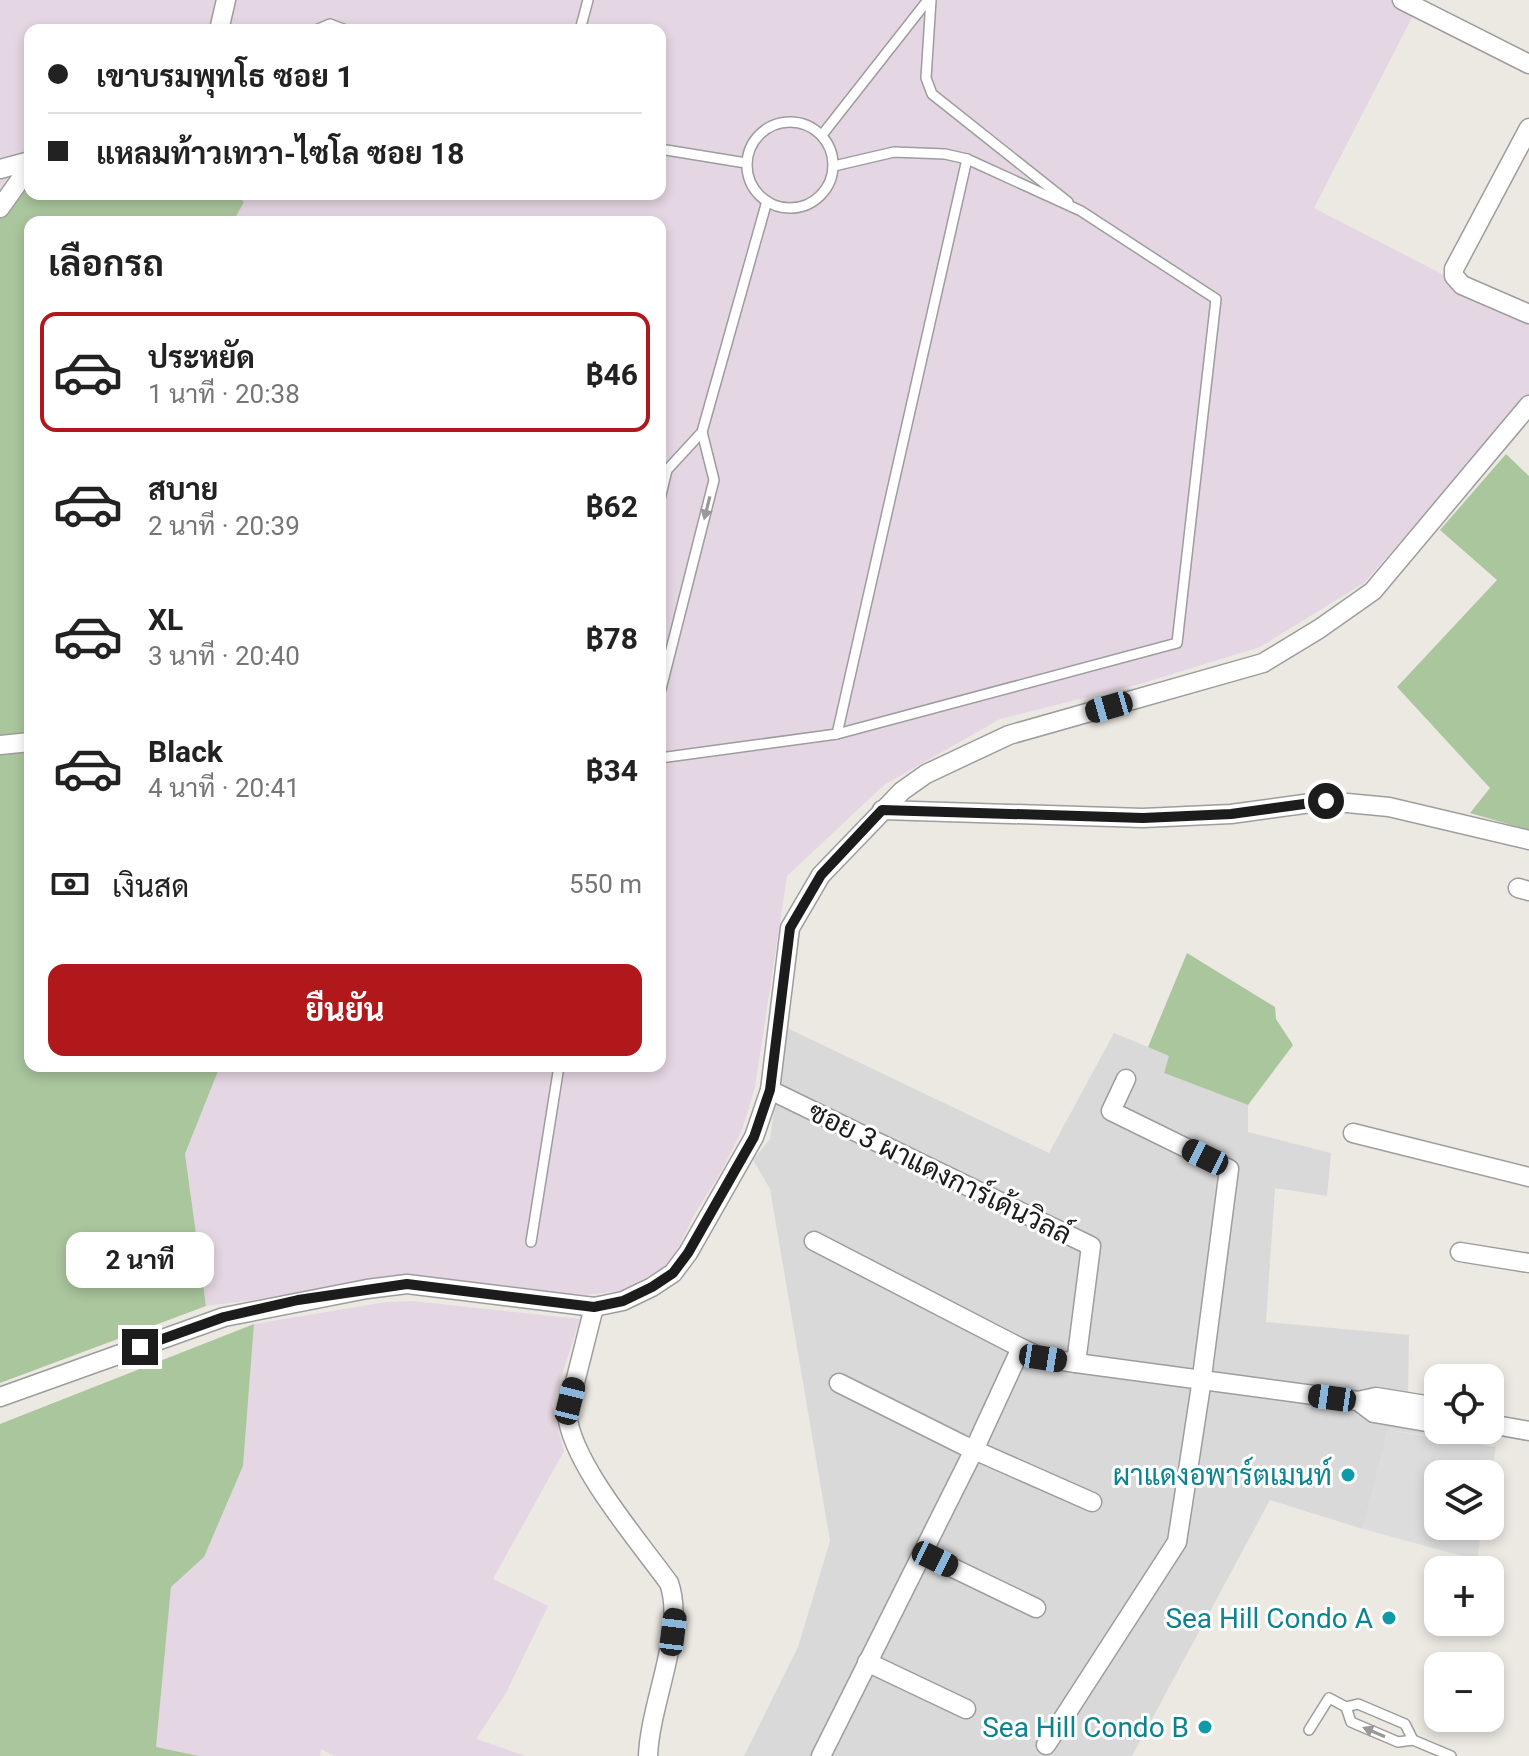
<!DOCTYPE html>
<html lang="th">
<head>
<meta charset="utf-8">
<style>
	:root { --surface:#fff; --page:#f2f2f2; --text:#222; --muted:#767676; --line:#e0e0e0; --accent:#b0181c }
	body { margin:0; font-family:Roboto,Sarabun,sans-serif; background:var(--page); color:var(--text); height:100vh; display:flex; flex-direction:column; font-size:30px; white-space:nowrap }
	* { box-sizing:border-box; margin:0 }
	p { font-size:26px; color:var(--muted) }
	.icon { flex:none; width:44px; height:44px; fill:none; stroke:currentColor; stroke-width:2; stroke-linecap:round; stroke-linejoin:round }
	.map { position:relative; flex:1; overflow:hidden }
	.drawer { position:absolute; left:24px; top:216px; width:642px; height:856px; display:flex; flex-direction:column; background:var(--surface); border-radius:16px; box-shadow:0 4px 12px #0003 }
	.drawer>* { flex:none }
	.banner { position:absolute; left:24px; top:24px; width:642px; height:176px; border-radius:16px; box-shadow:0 4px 12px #0003; display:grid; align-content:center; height:176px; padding:0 24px; background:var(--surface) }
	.buttons { position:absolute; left:1424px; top:1364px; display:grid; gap:16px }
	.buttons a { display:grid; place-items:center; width:80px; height:80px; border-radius:16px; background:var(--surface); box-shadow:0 4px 12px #0003; font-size:40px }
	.end { position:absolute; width:36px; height:36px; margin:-18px; border:10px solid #1c1c1c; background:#fff; box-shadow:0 0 0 4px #fff }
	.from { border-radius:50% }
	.bubble { position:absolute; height:56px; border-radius:16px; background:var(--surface); box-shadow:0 4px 12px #0003; font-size:26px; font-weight:700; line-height:56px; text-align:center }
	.car { position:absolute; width:24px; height:48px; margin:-24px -12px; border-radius:10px; box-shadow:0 0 6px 2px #0007; background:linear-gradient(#222 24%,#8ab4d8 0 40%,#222 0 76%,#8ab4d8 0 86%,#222 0) }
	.banner b { display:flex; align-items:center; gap:28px; height:76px; font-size:30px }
	.banner b+b { border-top:2px solid var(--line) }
	.banner i { width:20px; height:20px; background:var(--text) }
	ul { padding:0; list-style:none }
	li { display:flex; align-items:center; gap:24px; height:120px; margin:0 16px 12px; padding:0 8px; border:4px solid transparent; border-radius:16px }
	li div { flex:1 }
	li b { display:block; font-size:30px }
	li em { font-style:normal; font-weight:700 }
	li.current { border-color:var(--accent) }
	li>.icon { width:72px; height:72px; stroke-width:1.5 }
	h2 { padding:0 24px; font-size:36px; line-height:96px }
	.pay { display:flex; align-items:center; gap:20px; height:88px; padding:0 24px; font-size:30px }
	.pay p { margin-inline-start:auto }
	.action { display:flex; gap:16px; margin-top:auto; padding:16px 24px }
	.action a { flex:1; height:92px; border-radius:16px; background:var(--accent); color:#fff; font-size:32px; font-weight:700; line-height:92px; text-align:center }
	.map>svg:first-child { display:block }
	.residential { fill:#dad9d9 }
	.industrial { fill:#e4d6e2 }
	.forest { fill:#aac69d }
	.parking { fill:#dcdcdc }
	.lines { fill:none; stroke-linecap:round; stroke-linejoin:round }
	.service-casing { stroke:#9d9d9d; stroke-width:12 }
	.minor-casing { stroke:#9d9d9d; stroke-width:21 }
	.service { stroke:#fff; stroke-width:9 }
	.minor { stroke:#fff; stroke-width:18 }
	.oneway { fill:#999 }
	.route { stroke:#1c1c1c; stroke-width:10 }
	.culture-dot { fill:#0f9aa8; stroke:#fff; stroke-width:3 }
	.labels { text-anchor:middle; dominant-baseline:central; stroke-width:6; stroke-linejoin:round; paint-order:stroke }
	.street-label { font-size:28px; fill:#1c1c1c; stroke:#fff }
	.culture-label { font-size:28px; fill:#0d838f; stroke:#fff; text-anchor:end }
</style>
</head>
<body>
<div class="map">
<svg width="1529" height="1756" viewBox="0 0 1529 1756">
	<rect width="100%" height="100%" fill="#ece9e3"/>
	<!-- residential -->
	<polygon class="residential" points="785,1027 1049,1153 1114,1033 1170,1056 1164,1073 1248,1105 1248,1132 1331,1153 1327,1196 1275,1188 1266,1322 1409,1335 1408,1393 1431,1397 1426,1435 1388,1430 1363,1529 1270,1500 1132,1756 744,1756 798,1647 830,1541 770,1189 753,1160 770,1139"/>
	<!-- industrial -->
	<g class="industrial">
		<polygon points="0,0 1421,0 1314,208 1529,319 1529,395 1364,583 1260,647 1143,683 1000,719 884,785 787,876 755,1087 742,1130 722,1170 694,1215 672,1261 651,1275 619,1291 587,1295 404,1274 291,1295 206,1306 185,1154 220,1066 660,1066 660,222 233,222 244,202 236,194 660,194 660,30 30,30 30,185 18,190 0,217"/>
		<polygon points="412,1301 580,1319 552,1405 564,1451 493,1579 548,1606 506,1693 476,1739 526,1756 334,1756 321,1749 320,1756 199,1756 156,1747 171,1587 204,1557 243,1466 254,1324 386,1302"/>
	</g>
	<!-- forest -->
	<g class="forest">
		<polygon points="30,185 30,194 236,194 244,202 233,222 30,222 30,1066 220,1066 185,1154 206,1306 0,1383 0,217 18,190"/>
		<polygon points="1506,454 1529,476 1529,830 1470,813 1490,788 1397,687 1497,580 1440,530"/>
		<polygon points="1187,953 1275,1007 1276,1019 1293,1045 1248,1105 1164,1073 1169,1056 1148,1047"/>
		<polygon points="254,1324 243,1466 204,1557 171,1587 156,1747 199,1756 0,1756 0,1424"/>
	</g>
	<!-- parking -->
	<polygon class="parking" points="1388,1430 1496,1447 1490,1480 1490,1474 1438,1474 1438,1526 1482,1526 1477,1560 1363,1529"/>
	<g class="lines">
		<defs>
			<g id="service">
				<polyline points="931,0 926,78 932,94 1068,202"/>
				<polyline points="316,30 330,24 346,30"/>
				<polyline points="580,30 588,0"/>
				<circle cx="790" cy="165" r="43"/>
				<polyline points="822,135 928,0"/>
				<polyline points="660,149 746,163"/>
				<polyline points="834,166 894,152 945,154 967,159 1081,211 1216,299 1177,643 837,734"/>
				<polyline points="660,499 667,470 702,432 767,201"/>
				<polyline points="660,693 714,480 702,432"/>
				<polyline points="660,758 837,734 967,159"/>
				<polyline points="531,1242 559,1066"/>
				<polyline points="1346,1707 1351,1722 1398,1742 1413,1740 1451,1756"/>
				<polyline points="1309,1730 1329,1698 1346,1707 1358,1704 1405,1724 1413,1740"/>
			</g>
			<g id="minor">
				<polyline points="1402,0 1529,64"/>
				<polyline points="219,30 226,0"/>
				<polyline points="1529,128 1454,269 1454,276 1462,285 1529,314"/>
				<polyline points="0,169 30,161"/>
				<polyline points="0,208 30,166"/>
				<polyline points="0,745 30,742"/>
				<polyline points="882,810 1143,818 1231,814 1326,801 1389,807 1529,840"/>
				<polyline points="1518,888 1529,891"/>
				<polyline points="770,1090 1091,1246 1076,1363"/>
				<polyline points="1353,1133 1529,1177"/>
				<polyline points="814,1241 1021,1348"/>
				<polyline points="1460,1252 1529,1263"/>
				<path d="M594,1307l-27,107c5,50 71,126 102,169 17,47 -19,119 -21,173"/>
				<polyline points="839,1383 963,1445 1092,1502"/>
				<polyline points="0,1397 224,1317 367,1289 407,1284 594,1307 623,1301 652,1287 673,1273 688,1253 754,1137 770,1090 790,928 821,875 902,791 926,774 1009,735 1263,663 1319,629 1373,591 1529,405"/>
				<polyline points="1358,1401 1374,1413 1438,1424"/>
				<polyline points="1490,1424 1529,1431"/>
				<polyline points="922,1553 1036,1608"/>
				<polyline points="867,1662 966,1709"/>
				<polyline points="1046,1745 1177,1542 1200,1392 1229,1169 1111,1111 1126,1079"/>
				<polyline points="821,1756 974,1450 1021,1348 1043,1358 1076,1363 1358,1401 1376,1397 1438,1407"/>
			</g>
		</defs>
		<!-- service casing -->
		<use href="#service" class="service-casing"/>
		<!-- minor casing -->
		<use href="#minor" class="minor-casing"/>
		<!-- service -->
		<use href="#service" class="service"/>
		<!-- minor -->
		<use href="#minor" class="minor"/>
	</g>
	<!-- one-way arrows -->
	<defs><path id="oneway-solid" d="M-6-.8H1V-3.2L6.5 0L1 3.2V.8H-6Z" transform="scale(2)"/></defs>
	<g class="oneway">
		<use href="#oneway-solid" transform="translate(707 508) rotate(104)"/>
		<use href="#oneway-solid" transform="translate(1374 1732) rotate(-157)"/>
	</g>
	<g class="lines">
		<!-- route -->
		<polyline class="route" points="140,1347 224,1317 298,1300 407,1284 594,1307 623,1301 652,1287 673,1273 688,1253 754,1137 770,1090 790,928 821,875 882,810 1143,818 1231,814 1326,801"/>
	</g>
	<!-- markers -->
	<g class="culture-dot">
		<circle cx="1348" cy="1475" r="8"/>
		<circle cx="1389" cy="1618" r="8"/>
		<circle cx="1205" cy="1727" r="8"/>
	</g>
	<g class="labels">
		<!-- street labels -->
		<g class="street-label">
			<text transform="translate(940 1173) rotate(26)">ซอย 3 ผาแดงการ์เด้นวิลล์</text>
		</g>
		<!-- culture labels -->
		<g class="culture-label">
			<text x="1332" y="1475">ผาแดงอพาร์ตเมนท์</text>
			<text x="1373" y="1618">Sea Hill Condo A</text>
			<text x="1189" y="1727">Sea Hill Condo B</text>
		</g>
	</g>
</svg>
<div class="buttons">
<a><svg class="icon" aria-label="locate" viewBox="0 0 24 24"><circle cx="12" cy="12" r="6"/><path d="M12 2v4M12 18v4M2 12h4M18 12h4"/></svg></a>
<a><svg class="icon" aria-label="layers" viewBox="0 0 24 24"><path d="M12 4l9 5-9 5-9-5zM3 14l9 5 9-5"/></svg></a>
<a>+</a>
<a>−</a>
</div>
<i class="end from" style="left:1326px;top:801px"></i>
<i class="end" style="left:140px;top:1347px"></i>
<div class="bubble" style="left:66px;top:1232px;width:148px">2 นาที</div>
<i class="car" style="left:1109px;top:707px;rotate:254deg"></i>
<i class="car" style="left:1205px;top:1157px;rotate:296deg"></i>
<i class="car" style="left:1043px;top:1358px;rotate:99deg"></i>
<i class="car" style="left:1332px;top:1398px;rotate:278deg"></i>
<i class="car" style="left:570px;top:1401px;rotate:14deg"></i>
<i class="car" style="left:935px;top:1559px;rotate:116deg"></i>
<i class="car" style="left:673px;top:1632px;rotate:7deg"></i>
<div class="banner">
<b><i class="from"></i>เขาบรมพุทโธ ซอย 1</b>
<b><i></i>แหลมท้าวเทวา-ไซโล ซอย 18</b>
</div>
<section class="drawer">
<h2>เลือกรถ</h2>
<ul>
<li class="current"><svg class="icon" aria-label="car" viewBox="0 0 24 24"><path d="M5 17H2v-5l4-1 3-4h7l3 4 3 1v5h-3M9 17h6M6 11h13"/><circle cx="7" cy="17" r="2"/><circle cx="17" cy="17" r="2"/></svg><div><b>ประหยัด</b><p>1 นาที · 20:38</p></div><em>฿46</em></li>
<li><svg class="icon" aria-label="car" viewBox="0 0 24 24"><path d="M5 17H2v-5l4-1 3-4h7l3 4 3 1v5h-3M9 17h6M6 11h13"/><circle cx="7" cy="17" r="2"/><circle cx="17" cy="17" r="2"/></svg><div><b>สบาย</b><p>2 นาที · 20:39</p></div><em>฿62</em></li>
<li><svg class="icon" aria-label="car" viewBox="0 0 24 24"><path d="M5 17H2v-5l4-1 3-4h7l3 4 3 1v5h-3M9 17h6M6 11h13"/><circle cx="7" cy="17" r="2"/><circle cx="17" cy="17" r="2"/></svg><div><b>XL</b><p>3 นาที · 20:40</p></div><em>฿78</em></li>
<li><svg class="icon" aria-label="car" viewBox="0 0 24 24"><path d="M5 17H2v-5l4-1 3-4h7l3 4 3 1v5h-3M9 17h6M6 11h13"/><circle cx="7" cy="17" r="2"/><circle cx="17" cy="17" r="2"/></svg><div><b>Black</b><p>4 นาที · 20:41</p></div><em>฿34</em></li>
</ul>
<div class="pay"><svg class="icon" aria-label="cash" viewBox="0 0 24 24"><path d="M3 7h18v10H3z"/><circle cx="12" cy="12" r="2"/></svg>เงินสด<p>550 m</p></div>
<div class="action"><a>ยืนยัน</a></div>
</section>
</div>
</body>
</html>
